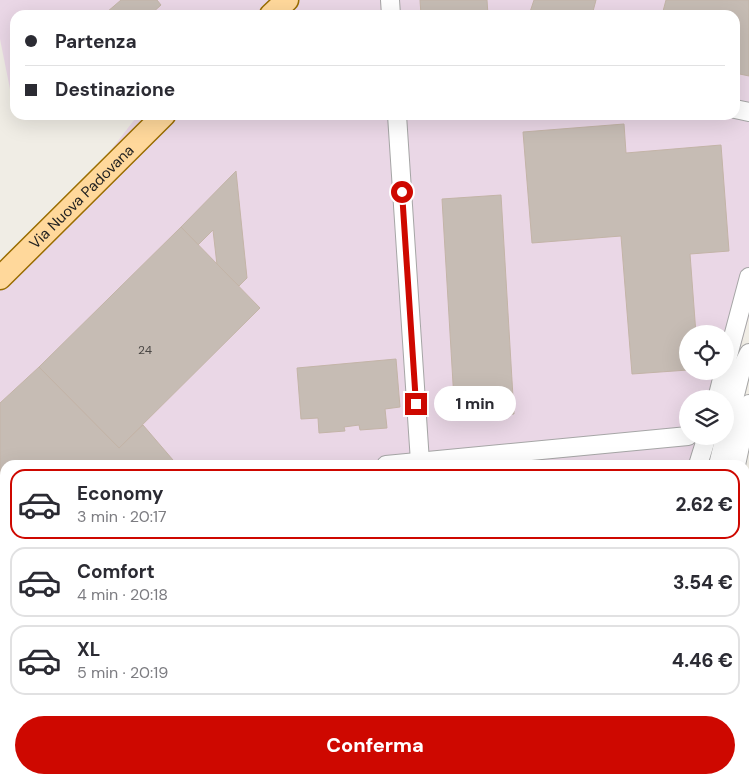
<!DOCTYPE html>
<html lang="it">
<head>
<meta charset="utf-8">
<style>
	:root { --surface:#fff; --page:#f7f7f7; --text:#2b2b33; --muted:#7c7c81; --line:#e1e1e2; --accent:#ce0800 }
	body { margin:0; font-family:"DM Sans",sans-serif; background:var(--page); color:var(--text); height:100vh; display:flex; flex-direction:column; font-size:19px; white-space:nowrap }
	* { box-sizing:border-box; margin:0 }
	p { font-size:16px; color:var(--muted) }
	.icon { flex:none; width:28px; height:28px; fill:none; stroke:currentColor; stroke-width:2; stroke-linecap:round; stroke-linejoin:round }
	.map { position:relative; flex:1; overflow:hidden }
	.details { position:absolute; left:0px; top:460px; width:750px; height:324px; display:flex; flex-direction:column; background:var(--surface); border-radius:15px 15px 0 0; box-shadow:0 5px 20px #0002 }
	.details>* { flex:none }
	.guide { position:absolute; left:10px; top:10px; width:730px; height:110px; border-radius:15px; box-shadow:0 5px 20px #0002; display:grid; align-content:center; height:110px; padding:0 15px; background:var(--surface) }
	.buttons { position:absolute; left:679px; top:325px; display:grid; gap:10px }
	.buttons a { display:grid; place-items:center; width:55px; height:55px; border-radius:50%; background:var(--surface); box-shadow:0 5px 20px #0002; font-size:25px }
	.end { position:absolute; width:22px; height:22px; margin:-11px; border:6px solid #ce0800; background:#fff; box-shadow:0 0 0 2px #fff }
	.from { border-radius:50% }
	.bubble { position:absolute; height:35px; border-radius:18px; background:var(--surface); box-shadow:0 5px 20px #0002; font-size:16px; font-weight:800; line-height:35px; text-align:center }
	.guide b { display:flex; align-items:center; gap:18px; height:48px; font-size:19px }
	.guide b+b { border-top:1px solid var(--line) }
	.guide i { width:12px; height:12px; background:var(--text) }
	ul { padding:9px 0 0; list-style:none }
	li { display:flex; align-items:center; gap:15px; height:70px; margin:0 10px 8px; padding:0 5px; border:2px solid var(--line); border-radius:15px }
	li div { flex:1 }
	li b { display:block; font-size:19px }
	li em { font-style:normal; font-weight:800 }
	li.on { border-color:var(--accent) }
	li>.icon { width:45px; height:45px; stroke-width:1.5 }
	.primary-button { display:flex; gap:10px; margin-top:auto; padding:10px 15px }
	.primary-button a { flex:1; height:58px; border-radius:30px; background:var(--accent); color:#fff; font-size:20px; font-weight:800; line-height:58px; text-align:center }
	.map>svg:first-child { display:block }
	.industrial { fill:#ead7e6; fill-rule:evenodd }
	.building { fill:#c6bcb4; stroke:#c3b4a7 }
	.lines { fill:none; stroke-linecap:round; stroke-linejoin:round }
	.minor-casing { stroke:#a6a6a6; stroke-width:20 }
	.major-casing { stroke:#9a6d00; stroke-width:25 }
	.minor { stroke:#fff; stroke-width:18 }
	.major { stroke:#ffd89b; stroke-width:22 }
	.route { stroke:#ce0800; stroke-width:6 }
	.labels { text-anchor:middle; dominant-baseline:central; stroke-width:4; stroke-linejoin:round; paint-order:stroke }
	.number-label { font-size:12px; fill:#494644 }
	.street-label { font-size:15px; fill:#1f1f1f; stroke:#fff }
</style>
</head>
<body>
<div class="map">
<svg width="749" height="783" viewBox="0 0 749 783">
	<rect width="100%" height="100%" fill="#f0ede5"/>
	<!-- industrial -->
	<g class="industrial">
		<path d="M0,0h749v316l-24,89v-6h-37v37h28l-7,29h-704v170l-5,-7v-349l45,-44 93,-120h597v-100h-720v73l-5,1 -10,-50zM688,334h37v37h-37z"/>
		<polygon points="84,779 623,779 622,783 86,783"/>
	</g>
	<!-- building -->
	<g class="building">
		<polygon points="121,0 157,0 161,5 150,15 109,15 107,12"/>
		<polygon points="420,0 487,0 488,15 421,15"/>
		<polygon points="534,0 596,0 592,15 542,15 530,12"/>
		<polygon points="666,0 749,0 749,76 735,73 735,15 662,15"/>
		<polygon points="624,124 626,153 721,145 729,251 690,254 696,334 688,334 688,370 632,374 621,236 532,243 523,132"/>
		<polygon points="236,171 247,278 239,286 217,265 213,230 198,245 181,227"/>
		<polygon points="501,195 514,414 455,417 442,199"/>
		<polygon points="181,227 260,308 119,448 39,367"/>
		<polygon points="396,359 400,407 385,409 387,428 360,430 359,425 344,427 345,431 319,433 318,418 301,419 297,368"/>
		<polygon points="39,367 119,448 143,425 173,460 168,465 5,465 5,559 0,553 0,403"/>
	</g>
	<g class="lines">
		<defs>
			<g id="minor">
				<polyline points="390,0 391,15"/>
				<polyline points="735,109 749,112"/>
				<polyline points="397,115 420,462"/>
				<polyline points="725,367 749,277"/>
				<polyline points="717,399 724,371"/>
				<polyline points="725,435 742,367 749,353"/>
				<polyline points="386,465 688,436"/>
				<polyline points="698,465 707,436"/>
				<polyline points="718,465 725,436"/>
				<polyline points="736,465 749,404"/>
				<polyline points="0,628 5,635"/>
				<polyline points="745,712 749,712"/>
				<polyline points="84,779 86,783"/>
				<polyline points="605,779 617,783"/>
				<polyline points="643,779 645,783"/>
				<polyline points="590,783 593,779"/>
				<polyline points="687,783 689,779"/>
			</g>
			<g id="major">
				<polyline points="271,15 287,0"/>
				<path id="s1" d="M0,278l164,-163"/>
			</g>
		</defs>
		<!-- minor casing -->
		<use href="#minor" class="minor-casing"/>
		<!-- major casing -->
		<use href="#major" class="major-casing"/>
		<!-- minor -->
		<use href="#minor" class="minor"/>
		<!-- major -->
		<use href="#major" class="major"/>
	</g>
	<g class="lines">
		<!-- route -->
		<polyline class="route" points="402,192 416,404"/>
	</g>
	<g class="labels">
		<!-- number labels -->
		<g class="number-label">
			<text x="145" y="350">24</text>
		</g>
		<!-- street labels -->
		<g class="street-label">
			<text stroke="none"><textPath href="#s1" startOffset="115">Via Nuova Padovana</textPath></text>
		</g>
	</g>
</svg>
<div class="buttons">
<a><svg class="icon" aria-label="locate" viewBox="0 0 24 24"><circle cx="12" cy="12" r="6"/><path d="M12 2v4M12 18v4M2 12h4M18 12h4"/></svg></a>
<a><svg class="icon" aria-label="layers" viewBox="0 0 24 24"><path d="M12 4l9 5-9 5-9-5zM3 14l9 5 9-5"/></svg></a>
</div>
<i class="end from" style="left:402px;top:192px"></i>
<i class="end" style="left:416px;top:404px"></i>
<div class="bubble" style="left:434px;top:386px;width:82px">1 min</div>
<div class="guide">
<b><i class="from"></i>Partenza</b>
<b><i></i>Destinazione</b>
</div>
<section class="details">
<ul>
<li class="on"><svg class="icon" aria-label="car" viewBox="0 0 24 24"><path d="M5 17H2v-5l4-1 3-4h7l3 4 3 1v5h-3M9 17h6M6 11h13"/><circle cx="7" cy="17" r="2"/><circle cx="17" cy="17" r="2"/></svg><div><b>Economy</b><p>3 min · 20:17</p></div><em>2.62 €</em></li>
<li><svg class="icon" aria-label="car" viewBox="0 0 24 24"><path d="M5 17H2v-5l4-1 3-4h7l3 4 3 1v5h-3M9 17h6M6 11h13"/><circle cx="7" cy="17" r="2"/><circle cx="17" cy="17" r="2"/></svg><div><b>Comfort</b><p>4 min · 20:18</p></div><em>3.54 €</em></li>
<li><svg class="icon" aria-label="car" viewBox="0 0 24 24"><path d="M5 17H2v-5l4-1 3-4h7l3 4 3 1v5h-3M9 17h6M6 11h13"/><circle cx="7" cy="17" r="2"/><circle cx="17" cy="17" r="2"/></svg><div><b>XL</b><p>5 min · 20:19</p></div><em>4.46 €</em></li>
</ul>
<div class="primary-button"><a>Conferma</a></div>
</section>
</div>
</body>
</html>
